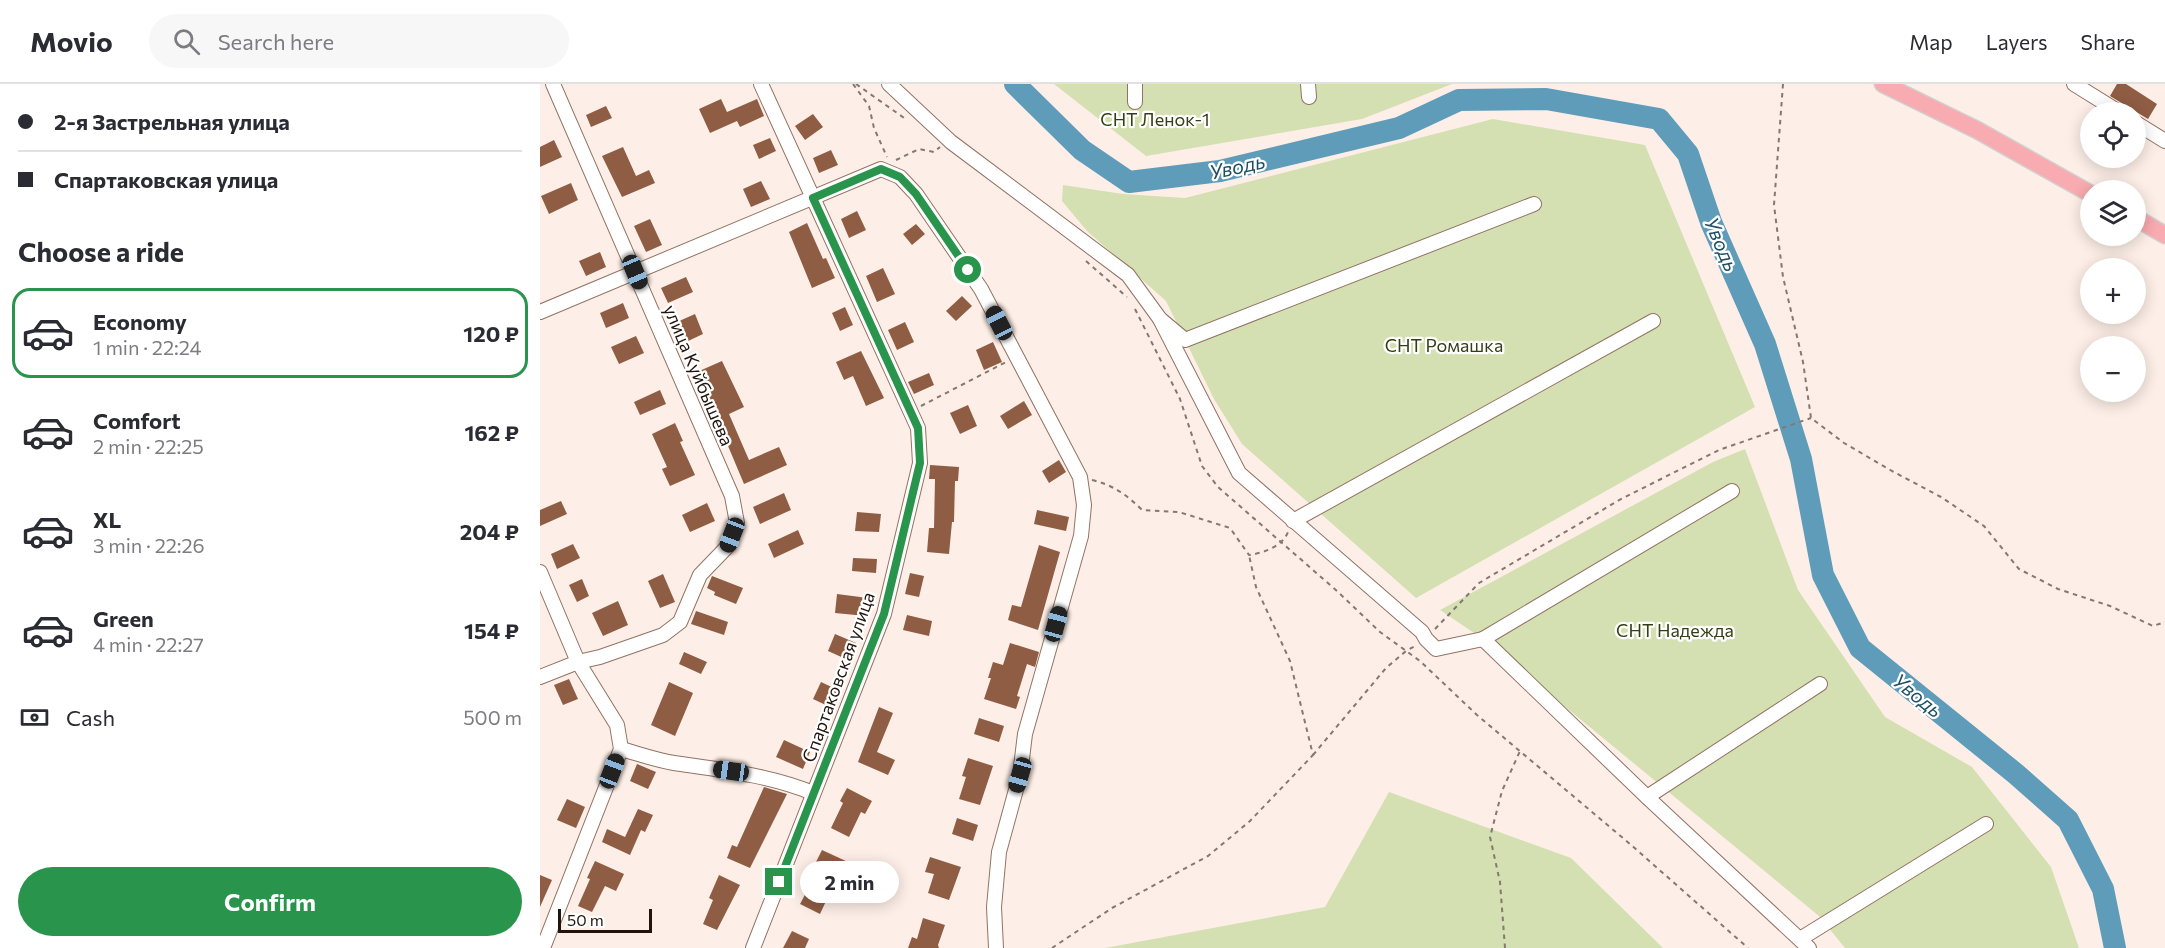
<!DOCTYPE html>
<html lang="en">
<head>
<meta charset="utf-8">
<style>
	:root { --surface:#fff; --page:#f7f7f7; --text:#2b2b33; --muted:#7c7c81; --line:#e1e1e2; --accent:#28944c }
	body { margin:0; font-family:Commissioner,sans-serif; background:var(--page); color:var(--text); height:100vh; display:flex; flex-direction:column; font-size:22px; white-space:nowrap }
	* { box-sizing:border-box; margin:0 }
	p { font-size:20px; color:var(--muted) }
	.icon { flex:none; width:33px; height:33px; fill:none; stroke:currentColor; stroke-width:2; stroke-linecap:round; stroke-linejoin:round }
	.map { position:relative; flex:1; overflow:hidden }
	.sheet { display:flex; flex-direction:column; background:var(--surface); width:540px }
	.sheet>* { flex:none }
	.top-card { display:grid; align-content:center; height:132px; padding:0 18px; background:var(--surface) }
	.controls { position:absolute; left:1540px; top:18px; display:grid; gap:12px }
	.controls a { display:grid; place-items:center; width:66px; height:66px; border-radius:50%; background:var(--surface); box-shadow:0 3px 15px #0003; font-size:30px }
	.scale { position:absolute; left:18px; bottom:15px; width:94px; box-sizing:border-box; padding-left:6px; border:3px solid #20140e; border-top:0; font-size:16px; line-height:21px; white-space:nowrap; color:#20140e; -webkit-text-stroke:4px #fff; paint-order:stroke }
	.end { position:absolute; width:27px; height:27px; margin:-14px; border:8px solid #28944c; background:#fff; box-shadow:0 0 0 3px #fff }
	.from { border-radius:50% }
	.bubble { position:absolute; height:42px; border-radius:21px; background:var(--surface); box-shadow:0 3px 15px #0003; font-size:20px; font-weight:700; line-height:42px; text-align:center }
	.car { position:absolute; width:18px; height:36px; margin:-18px -9px; border-radius:8px; box-shadow:0 0 4px 2px #0007; background:linear-gradient(#222 24%,#8ab4d8 0 40%,#222 0 76%,#8ab4d8 0 86%,#222 0) }
	.top-card b { display:flex; align-items:center; gap:21px; height:57px; font-size:22px }
	.top-card b+b { border-top:2px solid var(--line) }
	.top-card i { width:15px; height:15px; background:var(--text) }
	ul { padding:0; list-style:none }
	li { display:flex; align-items:center; gap:18px; height:90px; margin:0 12px 9px; padding:0 6px; border:3px solid transparent; border-radius:18px }
	li div { flex:1 }
	li b { display:block; font-size:22px }
	li em { font-style:normal; font-weight:700 }
	li.on { border-color:var(--accent) }
	li>.icon { width:54px; height:54px; stroke-width:1.5 }
	h2 { padding:0 18px; font-size:27px; line-height:72px }
	.pay { display:flex; align-items:center; gap:15px; height:66px; padding:0 18px; font-size:22px }
	.pay p { margin-inline-start:auto }
	.cta { display:flex; gap:12px; margin-top:auto; padding:12px 18px }
	.cta a { flex:1; height:69px; border-radius:36px; background:var(--accent); color:#fff; font-size:24px; font-weight:700; line-height:69px; text-align:center }
	header { display:flex; align-items:center; gap:36px; box-sizing:border-box; height:84px; padding:0 30px; background:var(--surface); border-bottom:2px solid var(--line) }
	header strong { font-size:28px }
	nav { display:flex; gap:33px; margin-inline-start:auto; font-size:21px }
	.search { width:420px; height:54px; background:var(--page); display:flex; align-items:center; gap:15px; box-sizing:border-box; padding:0 21px; border-radius:33px; color:var(--muted); font-size:22px }
	main { display:flex; flex:1; min-height:0 }
	.map>svg:first-child { display:block }
	.green { fill:#d4e0b1 }
	.lines { fill:none; stroke-linecap:round; stroke-linejoin:round }
	.river { stroke:#5f9cb9; stroke-width:22 }
	.building { fill:#8f5d43 }
	.minor-casing { stroke:#927363; stroke-width:16 }
	.major-casing { stroke:#d2d0cf; stroke-width:19 }
	.path { stroke:#857871; stroke-width:2; stroke-dasharray:4.5 4.5; stroke-linecap:butt }
	.minor { stroke:#fff; stroke-width:14 }
	.major { stroke:#f8abb0; stroke-width:16 }
	.route { stroke:#28944c; stroke-width:8 }
	.labels { text-anchor:middle; dominant-baseline:central; stroke-width:4.5; stroke-linejoin:round; paint-order:stroke }
	.park-label { font-size:18px; fill:#363e14; stroke:#fff }
	.street-label { font-size:18px; fill:#20140e; stroke:#fff }
	.water-label { font-size:20px; font-style:italic; fill:#1d4f64; stroke:#fff }
</style>
</head>
<body>
<header>
<strong>Movio</strong>
<div class="search"><svg class="icon" aria-label="search" viewBox="0 0 24 24"><circle cx="10" cy="10" r="6"/><path d="M15 15l6 6"/></svg>Search here</div>
<nav><a>Map</a><a>Layers</a><a>Share</a></nav>
</header>
<main>
<section class="sheet">
<div class="top-card">
<b><i class="from"></i>2-я Застрельная улица</b>
<b><i></i>Спартаковская улица</b>
</div>
<h2>Choose a ride</h2>
<ul>
<li class="on"><svg class="icon" aria-label="car" viewBox="0 0 24 24"><path d="M5 17H2v-5l4-1 3-4h7l3 4 3 1v5h-3M9 17h6M6 11h13"/><circle cx="7" cy="17" r="2"/><circle cx="17" cy="17" r="2"/></svg><div><b>Economy</b><p>1 min · 22:24</p></div><em>120 ₽</em></li>
<li><svg class="icon" aria-label="car" viewBox="0 0 24 24"><path d="M5 17H2v-5l4-1 3-4h7l3 4 3 1v5h-3M9 17h6M6 11h13"/><circle cx="7" cy="17" r="2"/><circle cx="17" cy="17" r="2"/></svg><div><b>Comfort</b><p>2 min · 22:25</p></div><em>162 ₽</em></li>
<li><svg class="icon" aria-label="car" viewBox="0 0 24 24"><path d="M5 17H2v-5l4-1 3-4h7l3 4 3 1v5h-3M9 17h6M6 11h13"/><circle cx="7" cy="17" r="2"/><circle cx="17" cy="17" r="2"/></svg><div><b>XL</b><p>3 min · 22:26</p></div><em>204 ₽</em></li>
<li><svg class="icon" aria-label="car" viewBox="0 0 24 24"><path d="M5 17H2v-5l4-1 3-4h7l3 4 3 1v5h-3M9 17h6M6 11h13"/><circle cx="7" cy="17" r="2"/><circle cx="17" cy="17" r="2"/></svg><div><b>Green</b><p>4 min · 22:27</p></div><em>154 ₽</em></li>
</ul>
<div class="pay"><svg class="icon" aria-label="cash" viewBox="0 0 24 24"><path d="M3 7h18v10H3z"/><circle cx="12" cy="12" r="2"/></svg>Cash<p>500 m</p></div>
<div class="cta"><a>Confirm</a></div>
</section>
<div class="map">
<svg width="1625" height="864" viewBox="0 0 1625 864">
	<rect width="100%" height="100%" fill="#fdefe7"/>
	<!-- green -->
	<g class="green">
		<polygon points="514,0 912,0 822,35 606,72"/>
		<polygon points="953,35 1105,61 1215,323 876,514 702,360 674,315 626,217 547,147 522,117 523,101 583,110 645,114"/>
		<polygon points="1205,365 1258,506 1345,633 1432,683 1511,783 1539,864 1305,864 1279,832 943,555 900,526 1173,378"/>
		<polygon points="849,708 1031,774 1123,864 565,864 785,823"/>
	</g>
	<g class="lines">
		<!-- river -->
		<polyline class="river" points="475,0 542,66 589,98 680,87 859,44 919,16 1006,15 1119,35 1148,70 1171,138 1225,260 1261,375 1283,491 1320,564 1476,690 1528,736 1563,805 1575,864"/>
	</g>
	<!-- building -->
	<g class="building">
		<polygon points="1577,0 1586,0 1617,20 1608,35 1570,12"/>
		<polygon points="181,15 187,28 217,15 224,32 200,43 197,37 170,49 159,25"/>
		<polygon points="66,22 72,34 51,43 46,31"/>
		<polygon points="273,30 283,43 265,56 255,42"/>
		<polygon points="230,54 236,67 219,75 213,61"/>
		<polygon points="14,56 22,73 0,83 0,63"/>
		<polygon points="83,63 96,92 109,86 115,99 82,113 62,72"/>
		<polygon points="291,66 298,81 279,89 273,74"/>
		<polygon points="221,97 230,115 211,123 203,105"/>
		<polygon points="31,99 38,116 9,130 1,112"/>
		<polygon points="317,127 326,146 309,154 301,135"/>
		<polygon points="110,135 122,161 106,168 94,142"/>
		<polygon points="267,139 283,175 286,174 295,194 272,204 249,148"/>
		<polygon points="376,140 385,150 372,161 363,150"/>
		<polygon points="60,168 66,183 46,192 39,177"/>
		<polygon points="343,184 355,210 337,218 326,192"/>
		<polygon points="146,193 153,208 128,219 121,204"/>
		<polygon points="422,212 432,222 416,237 406,227"/>
		<polygon points="83,219 89,234 66,244 60,229"/>
		<polygon points="305,223 313,241 300,247 292,229"/>
		<polygon points="155,230 163,250 146,258 137,238"/>
		<polygon points="365,238 374,258 357,266 348,246"/>
		<polygon points="96,252 104,269 79,280 71,263"/>
		<polygon points="453,258 462,278 444,286 436,266"/>
		<polygon points="321,267 344,314 326,322 313,292 304,296 296,278"/>
		<polygon points="182,277 204,323 189,330 209,376 239,363 247,381 204,400 157,288"/>
		<polygon points="389,289 394,301 374,310 368,298"/>
		<polygon points="120,306 126,320 100,331 94,318"/>
		<polygon points="484,317 492,331 468,345 460,332"/>
		<polygon points="428,321 437,342 420,350 410,329"/>
		<polygon points="135,339 143,357 140,358 155,391 130,402 122,385 127,383 112,350"/>
		<polygon points="519,376 526,388 509,399 502,387"/>
		<polygon points="390,381 419,383 418,397 415,397 414,438 412,438 409,470 387,468 389,444 394,444 395,395 389,395"/>
		<polygon points="244,409 251,426 220,440 213,423"/>
		<polygon points="21,417 27,430 0,442 0,426"/>
		<polygon points="167,419 175,437 150,448 142,431"/>
		<polygon points="497,426 529,433 526,447 494,440"/>
		<polygon points="317,428 341,430 339,448 315,447"/>
		<polygon points="258,446 264,460 234,474 228,460"/>
		<polygon points="33,460 40,474 17,485 11,470"/>
		<polygon points="499,461 520,468 498,546 468,536 472,521 481,523"/>
		<polygon points="313,474 337,475 336,489 312,487"/>
		<polygon points="370,489 384,492 379,513 365,510"/>
		<polygon points="123,490 135,518 120,524 108,497"/>
		<polygon points="172,492 203,504 196,520 174,511 175,508 167,504"/>
		<polygon points="42,495 49,512 37,518 29,501"/>
		<polygon points="297,510 328,514 326,532 295,529"/>
		<polygon points="78,517 88,541 63,552 52,529"/>
		<polygon points="156,527 188,538 184,551 151,540"/>
		<polygon points="367,531 392,537 389,552 363,546"/>
		<polygon points="295,550 316,559 308,576 288,567"/>
		<polygon points="470,559 499,568 495,583 487,580 477,612 480,613 476,625 444,615 451,594 448,594 453,578 463,581"/>
		<polygon points="144,568 167,578 161,590 139,580"/>
		<polygon points="29,595 38,615 23,621 14,601"/>
		<polygon points="129,598 153,609 135,652 111,641"/>
		<polygon points="281,598 298,606 290,623 273,615"/>
		<polygon points="339,623 353,629 337,668 355,676 348,691 318,678"/>
		<polygon points="439,634 464,642 459,658 434,650"/>
		<polygon points="244,656 270,668 263,685 236,673"/>
		<polygon points="428,674 453,682 440,721 419,715 426,693 422,692"/>
		<polygon points="97,680 116,688 108,705 90,697"/>
		<polygon points="224,703 247,710 210,784 187,774 192,761 197,763"/>
		<polygon points="307,704 332,717 325,730 321,728 309,753 291,744 303,719 300,717"/>
		<polygon points="27,715 45,723 36,744 17,736"/>
		<polygon points="98,725 113,731 105,748 101,746 90,771 62,758 67,745 85,753"/>
		<polygon points="417,734 438,741 433,757 412,750"/>
		<polygon points="282,766 308,778 302,791 276,778"/>
		<polygon points="390,773 421,783 409,816 388,809 394,790 385,788"/>
		<polygon points="55,777 84,790 76,807 65,802 52,828 38,822 50,795 47,794"/>
		<polygon points="0,791 12,796 0,823"/>
		<polygon points="179,791 200,801 177,846 163,840 173,816 169,814"/>
		<polygon points="268,805 287,815 280,830 260,820"/>
		<polygon points="383,834 405,841 398,861 399,864 368,864 372,853 377,855"/>
		<polygon points="252,847 269,855 265,864 243,864"/>
	</g>
	<g class="lines">
		<defs>
			<g id="minor">
				<polyline points="349,0 411,58 588,191 620,235 645,256 994,120"/>
				<polyline points="595,0 595,18"/>
				<polyline points="768,0 769,13"/>
				<polyline points="1534,0 1579,28"/>
				<polyline points="1596,39 1625,57"/>
				<polyline points="0,228 341,85 360,93 376,110 441,205 540,393 544,421 541,452 485,650 480,691 459,768 454,823 456,864"/>
				<polyline points="620,235 699,389 882,548 886,555 896,565 943,555 1107,713 1269,864"/>
				<polyline points="753,437 1113,237"/>
				<polyline points="0,488 38,578 77,641 81,665 3,864"/>
				<polyline points="943,555 1192,407"/>
				<polyline points="0,593 38,578 60,573 123,551 140,538 160,491 187,463 197,439 192,412 13,0"/>
				<path d="M81,665c18,5 35,11 53,14 48,7 95,12 139,30"/>
				<polyline points="1107,713 1280,600"/>
				<polyline points="1260,855 1446,740"/>
				<polyline points="213,864 344,530 380,379 378,344 221,0"/>
			</g>
			<g id="major">
				<polyline points="1343,0 1437,46 1551,110"/>
				<polyline points="1596,134 1625,151"/>
			</g>
		</defs>
		<!-- minor casing -->
		<use href="#minor" class="minor-casing"/>
		<!-- major casing -->
		<use href="#major" class="major-casing"/>
		<!-- path -->
		<g class="path">
			<polyline points="313,0 329,22 334,44 347,73"/>
			<polyline points="316,0 367,36"/>
			<polyline points="1243,0 1234,121 1243,193 1263,278 1271,334 1304,359 1352,387 1401,413 1444,442 1479,485 1518,505 1570,522 1613,542 1625,538"/>
			<polyline points="356,76 379,65 394,68 400,63"/>
			<polyline points="546,177 587,213"/>
			<polyline points="595,225 640,315 662,382 678,403 797,507 840,548 880,577 937,631 1090,760 1208,864"/>
			<polyline points="381,322 466,278"/>
			<path d="M552,396c21,5 35,15 50,30l37,2 51,16 19,27c14,-2 33,-8 39,-23"/>
			<polyline points="895,545 939,499 1081,415 1179,366 1271,334"/>
			<polyline points="773,671 846,584 866,567 875,562"/>
			<polyline points="512,864 572,824 668,772 710,737 773,671 750,577 716,503 709,471"/>
			<polyline points="965,864 960,798 950,753 962,707 980,667"/>
		</g>
		<!-- minor -->
		<use href="#minor" class="minor"/>
		<!-- major -->
		<use href="#major" class="major"/>
	</g>
	<g class="lines">
		<!-- route -->
		<polyline class="route" points="239,798 344,530 380,379 378,344 273,114 341,85 360,93 376,110 428,186"/>
	</g>
	<g class="labels">
		<!-- park labels -->
		<g class="park-label">
			<text x="615" y="35">СНТ Ленок-1</text>
			<text x="904" y="261">СНТ Ромашка</text>
			<text x="1135" y="546">СНТ Надежда</text>
		</g>
		<!-- street labels -->
		<g class="street-label">
			<text transform="translate(159 291) rotate(67)">улица Куйбышева</text>
			<text transform="translate(298 593) rotate(-70)">Спартаковская улица</text>
		</g>
		<!-- water labels -->
		<g class="water-label">
			<text transform="translate(697 82) rotate(-12)">Уводь</text>
			<text transform="translate(1182 160) rotate(67)">Уводь</text>
			<text transform="translate(1378 611) rotate(39)">Уводь</text>
		</g>
	</g>
</svg>
<div class="controls">
<a><svg class="icon" aria-label="locate" viewBox="0 0 24 24"><circle cx="12" cy="12" r="6"/><path d="M12 2v4M12 18v4M2 12h4M18 12h4"/></svg></a>
<a><svg class="icon" aria-label="layers" viewBox="0 0 24 24"><path d="M12 4l9 5-9 5-9-5zM3 14l9 5 9-5"/></svg></a>
<a>+</a>
<a>−</a>
</div>
<div class="scale">50 m</div>
<i class="end from" style="left:428px;top:186px"></i>
<i class="end" style="left:239px;top:798px"></i>
<div class="bubble" style="left:260px;top:777px;width:99px">2 min</div>
<i class="car" style="left:95px;top:188px;rotate:157deg"></i>
<i class="car" style="left:459px;top:239px;rotate:333deg"></i>
<i class="car" style="left:192px;top:451px;rotate:201deg"></i>
<i class="car" style="left:516px;top:540px;rotate:15deg"></i>
<i class="car" style="left:72px;top:687px;rotate:21deg"></i>
<i class="car" style="left:191px;top:687px;rotate:278deg"></i>
<i class="car" style="left:480px;top:691px;rotate:196deg"></i>
</div>
</main>
</body>
</html>
